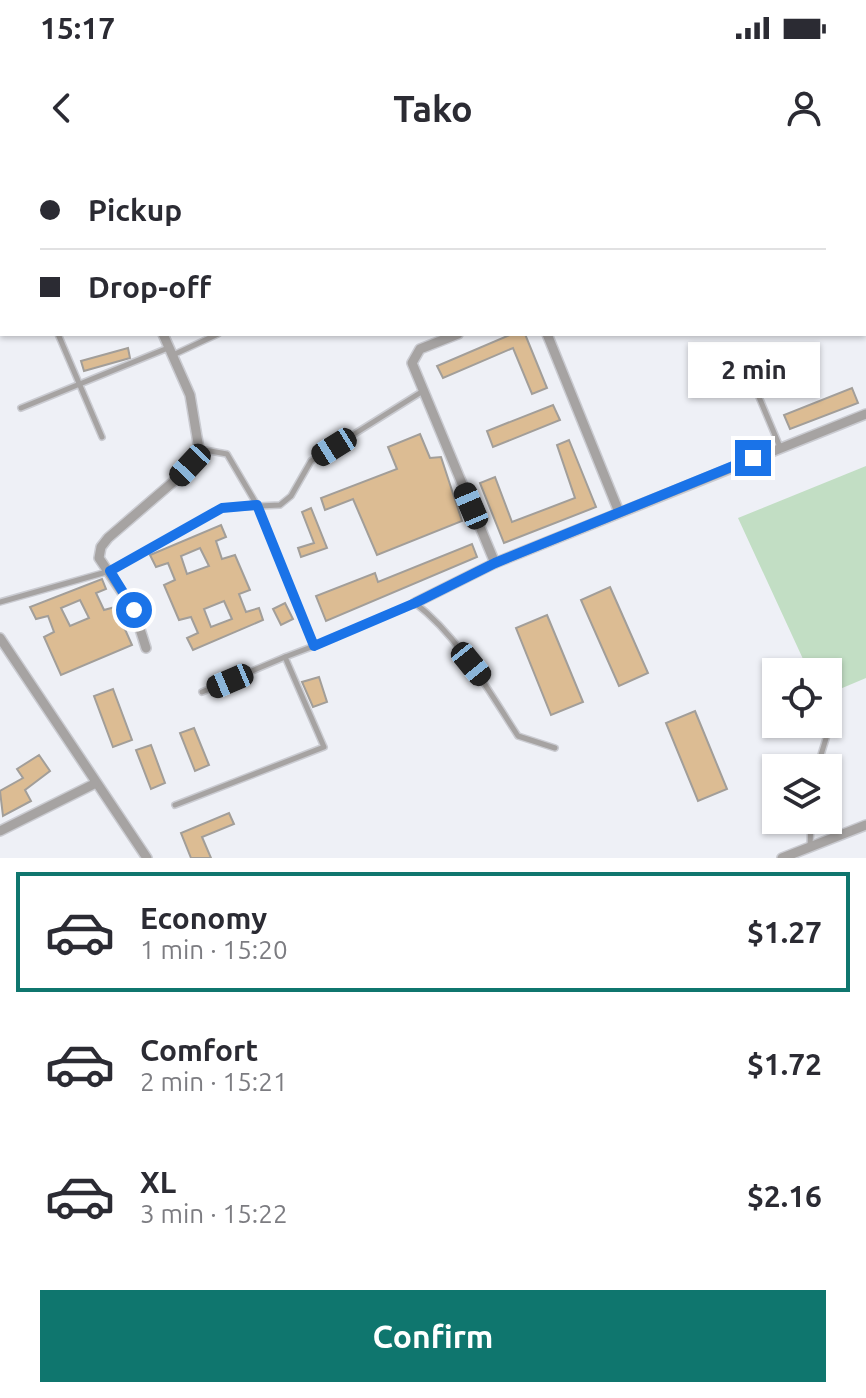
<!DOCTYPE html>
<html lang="en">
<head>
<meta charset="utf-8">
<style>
	:root { --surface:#fff; --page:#f2f2f3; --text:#2b2b33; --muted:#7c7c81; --line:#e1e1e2; --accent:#0f766e }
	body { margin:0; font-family:Ubuntu,sans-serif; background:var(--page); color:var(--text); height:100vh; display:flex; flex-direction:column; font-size:30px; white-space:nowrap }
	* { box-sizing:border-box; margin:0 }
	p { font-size:26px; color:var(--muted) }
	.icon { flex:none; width:44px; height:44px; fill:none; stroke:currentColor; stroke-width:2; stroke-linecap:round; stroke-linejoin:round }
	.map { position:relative; height:698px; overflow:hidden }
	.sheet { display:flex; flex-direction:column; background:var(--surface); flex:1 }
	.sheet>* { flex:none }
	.guide { position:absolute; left:0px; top:0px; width:866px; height:176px; box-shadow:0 2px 6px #0004; display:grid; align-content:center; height:176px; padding:0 40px; background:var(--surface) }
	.controls { position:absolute; left:762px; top:498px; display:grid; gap:16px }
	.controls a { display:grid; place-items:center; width:80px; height:80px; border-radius:0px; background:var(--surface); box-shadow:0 2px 6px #0004; font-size:40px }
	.end { position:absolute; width:36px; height:36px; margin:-18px; border:10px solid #1a73e8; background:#fff; box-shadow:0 0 0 4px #fff }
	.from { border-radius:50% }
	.bubble { position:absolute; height:56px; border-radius:0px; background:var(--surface); box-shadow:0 2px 6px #0004; font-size:26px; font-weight:600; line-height:56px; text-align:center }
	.car { position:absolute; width:24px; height:48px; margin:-24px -12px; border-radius:10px; box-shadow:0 0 6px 2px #0007; background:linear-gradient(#222 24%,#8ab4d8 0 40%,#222 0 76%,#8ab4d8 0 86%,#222 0) }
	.guide b { display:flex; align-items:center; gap:28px; height:76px; font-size:30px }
	.guide b+b { border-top:2px solid var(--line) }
	.guide i { width:20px; height:20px; background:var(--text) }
	ul { padding:14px 0 0; list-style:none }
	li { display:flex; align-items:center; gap:24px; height:120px; margin:0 16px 12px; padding:0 24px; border:4px solid transparent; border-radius:0px }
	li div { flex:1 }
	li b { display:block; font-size:30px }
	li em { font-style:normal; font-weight:600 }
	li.on { border-color:var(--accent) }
	li>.icon { width:72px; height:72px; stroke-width:1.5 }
	.button { display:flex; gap:16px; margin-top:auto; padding:16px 40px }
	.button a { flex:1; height:92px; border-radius:0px; background:var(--accent); color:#fff; font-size:32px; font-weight:600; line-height:92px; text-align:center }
	.status { display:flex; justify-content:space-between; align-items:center; height:56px; padding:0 40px; background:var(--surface); direction:ltr }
	.status svg { height:22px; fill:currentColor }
	header { display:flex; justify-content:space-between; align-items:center; height:104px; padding:0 40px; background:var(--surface); font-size:36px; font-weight:600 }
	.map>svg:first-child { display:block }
	.green { fill:#c2dec4 }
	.building { fill:#dcbc93; stroke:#a29e99; stroke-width:2; fill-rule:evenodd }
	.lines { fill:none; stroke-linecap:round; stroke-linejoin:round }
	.lane-casing { stroke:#cacbd1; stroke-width:8 }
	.street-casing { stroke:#cacbd1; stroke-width:12 }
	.lane { stroke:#a6a3a2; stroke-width:5 }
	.street { stroke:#a6a3a2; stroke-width:9 }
	.route { stroke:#1a73e8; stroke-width:10 }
</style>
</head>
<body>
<div class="status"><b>15:17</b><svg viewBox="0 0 49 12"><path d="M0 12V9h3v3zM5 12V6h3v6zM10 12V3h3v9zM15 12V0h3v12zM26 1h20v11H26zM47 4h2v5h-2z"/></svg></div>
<header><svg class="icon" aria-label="back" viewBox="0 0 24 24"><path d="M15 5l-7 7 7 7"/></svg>Tako<svg class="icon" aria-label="person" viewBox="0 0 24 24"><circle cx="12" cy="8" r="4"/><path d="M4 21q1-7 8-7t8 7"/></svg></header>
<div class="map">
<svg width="866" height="698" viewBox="0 0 866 698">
	<rect width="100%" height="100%" fill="#eef0f6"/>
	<!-- green -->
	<polygon class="green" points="866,306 866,518 828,534 828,512 809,512 738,358"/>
	<!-- building -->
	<g class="building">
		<polygon points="512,174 525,174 547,228 532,234 513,188 443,218 437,206"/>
		<polygon points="128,188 130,198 84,211 81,201"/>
		<polygon points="852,228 858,243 790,269 784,255"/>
		<polygon points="553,245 560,260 493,287 487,271"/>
		<polygon points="420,274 430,298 441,297 462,361 377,395 353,339 325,350 321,338 397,309 388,287"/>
		<polygon points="569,280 596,347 504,383 480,323 495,317 512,362 575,338 557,285"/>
		<polygon points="311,348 327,388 301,397 298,388 314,383 302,352"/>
		<path d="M221,365l5,12 -10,4 6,18 13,-4 15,35 -11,4 7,18 13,-4 4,12 -70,30 -6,-12 11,-5 -7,-16 -12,3 -15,-35 11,-5 -7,-17 -12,4 -6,-12zM200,388l9,18 -22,8 -6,-18zM224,441l8,18 -21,8 -7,-18z"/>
		<polygon points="472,384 477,397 326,461 316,436 375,413 378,422"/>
		<path d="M102,419l4,10 -10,4 8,17 11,-3 17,38 -71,30 -17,-38 10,-5 -6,-16 -12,3 -6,-12zM80,440l9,18 -19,8 -9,-18z"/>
		<polygon points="610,427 648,513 619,526 581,440"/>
		<polygon points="285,443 293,459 281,465 273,449"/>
		<polygon points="547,455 583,542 551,555 516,468"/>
		<polygon points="319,517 327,542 313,547 302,522"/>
		<polygon points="113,529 132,580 113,587 94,536"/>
		<polygon points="695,551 727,629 698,641 666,563"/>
		<polygon points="194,568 209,605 195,611 180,573"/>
		<polygon points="151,585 165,623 151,629 136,590"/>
		<polygon points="39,595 50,611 25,630 31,641 3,656 0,631 23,618 17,609"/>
		<polygon points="229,653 234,664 202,677 211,698 191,698 181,673"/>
	</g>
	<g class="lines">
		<defs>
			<g id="lane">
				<polyline points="38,0 39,2"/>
				<polyline points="0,83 2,88"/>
				<polyline points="0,171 2,170"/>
				<polyline points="58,174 102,277"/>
				<polyline points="173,195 218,174"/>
				<polyline points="743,199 780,287"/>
				<polyline points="21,248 168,188"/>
				<polyline points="199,289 227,294 257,345 314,486 285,497"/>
				<polyline points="0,442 110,411 222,348 280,345 291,336 311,301 423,231"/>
				<path d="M314,486l101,-43c44,34 73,87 103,133l37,12"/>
				<polyline points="817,608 835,549"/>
				<polyline points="175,645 324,587 285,497 202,532"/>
				<polyline points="810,687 811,660"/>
			</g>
			<g id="street">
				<polyline points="86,0 87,2"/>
				<polyline points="252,0 253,2"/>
				<polyline points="348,0 349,2"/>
				<polyline points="478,0 479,2"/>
				<polyline points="828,0 829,2"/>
				<polyline points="304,2 305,0"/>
				<polyline points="388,2 390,0"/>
				<polyline points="864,93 866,98"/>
				<polyline points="458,174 420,189 412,203 495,403"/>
				<polyline points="547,174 619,352"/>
				<polyline points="415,443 495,403 866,254"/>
				<polyline points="0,478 147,698"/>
				<polyline points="146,488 134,450 99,398 101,387 108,378 173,322 199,289 190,235 163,174"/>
				<polyline points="0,671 94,624"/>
				<polyline points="782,698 866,665"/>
			</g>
		</defs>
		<!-- lane casing -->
		<use href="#lane" class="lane-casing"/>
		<!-- street casing -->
		<use href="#street" class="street-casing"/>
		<!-- lane -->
		<use href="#lane" class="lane"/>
		<!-- street -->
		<use href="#street" class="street"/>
	</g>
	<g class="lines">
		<!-- route -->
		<polyline class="route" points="134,450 110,411 222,348 257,345 314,486 415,443 495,403 753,298"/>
	</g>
</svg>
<div class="controls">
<a><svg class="icon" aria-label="locate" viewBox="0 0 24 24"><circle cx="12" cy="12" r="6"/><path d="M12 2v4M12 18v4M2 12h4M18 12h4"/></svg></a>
<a><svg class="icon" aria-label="layers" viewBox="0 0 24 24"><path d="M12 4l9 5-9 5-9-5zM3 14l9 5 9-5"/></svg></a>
</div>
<i class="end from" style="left:134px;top:450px"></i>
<i class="end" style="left:753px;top:298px"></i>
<div class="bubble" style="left:688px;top:182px;width:132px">2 min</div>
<i class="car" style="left:334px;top:287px;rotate:238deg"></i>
<i class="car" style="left:190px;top:305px;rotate:223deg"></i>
<i class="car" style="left:471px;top:346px;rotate:337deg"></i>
<i class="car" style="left:471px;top:504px;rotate:141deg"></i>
<i class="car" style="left:230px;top:521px;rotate:247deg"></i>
<div class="guide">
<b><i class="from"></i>Pickup</b>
<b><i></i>Drop-off</b>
</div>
</div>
<section class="sheet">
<ul>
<li class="on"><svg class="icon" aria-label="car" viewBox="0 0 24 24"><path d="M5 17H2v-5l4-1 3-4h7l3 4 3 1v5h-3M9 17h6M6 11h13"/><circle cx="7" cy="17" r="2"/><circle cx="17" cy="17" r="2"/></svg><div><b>Economy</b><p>1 min · 15:20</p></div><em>$1.27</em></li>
<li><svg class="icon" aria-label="car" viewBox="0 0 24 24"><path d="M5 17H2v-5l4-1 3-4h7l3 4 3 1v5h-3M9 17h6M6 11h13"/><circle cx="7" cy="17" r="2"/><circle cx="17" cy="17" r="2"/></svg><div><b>Comfort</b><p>2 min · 15:21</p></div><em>$1.72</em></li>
<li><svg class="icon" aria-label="car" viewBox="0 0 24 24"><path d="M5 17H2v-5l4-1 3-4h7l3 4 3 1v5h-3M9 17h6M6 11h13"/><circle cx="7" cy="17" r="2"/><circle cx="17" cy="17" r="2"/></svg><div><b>XL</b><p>3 min · 15:22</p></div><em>$2.16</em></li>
</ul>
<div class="button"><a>Confirm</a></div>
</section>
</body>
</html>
